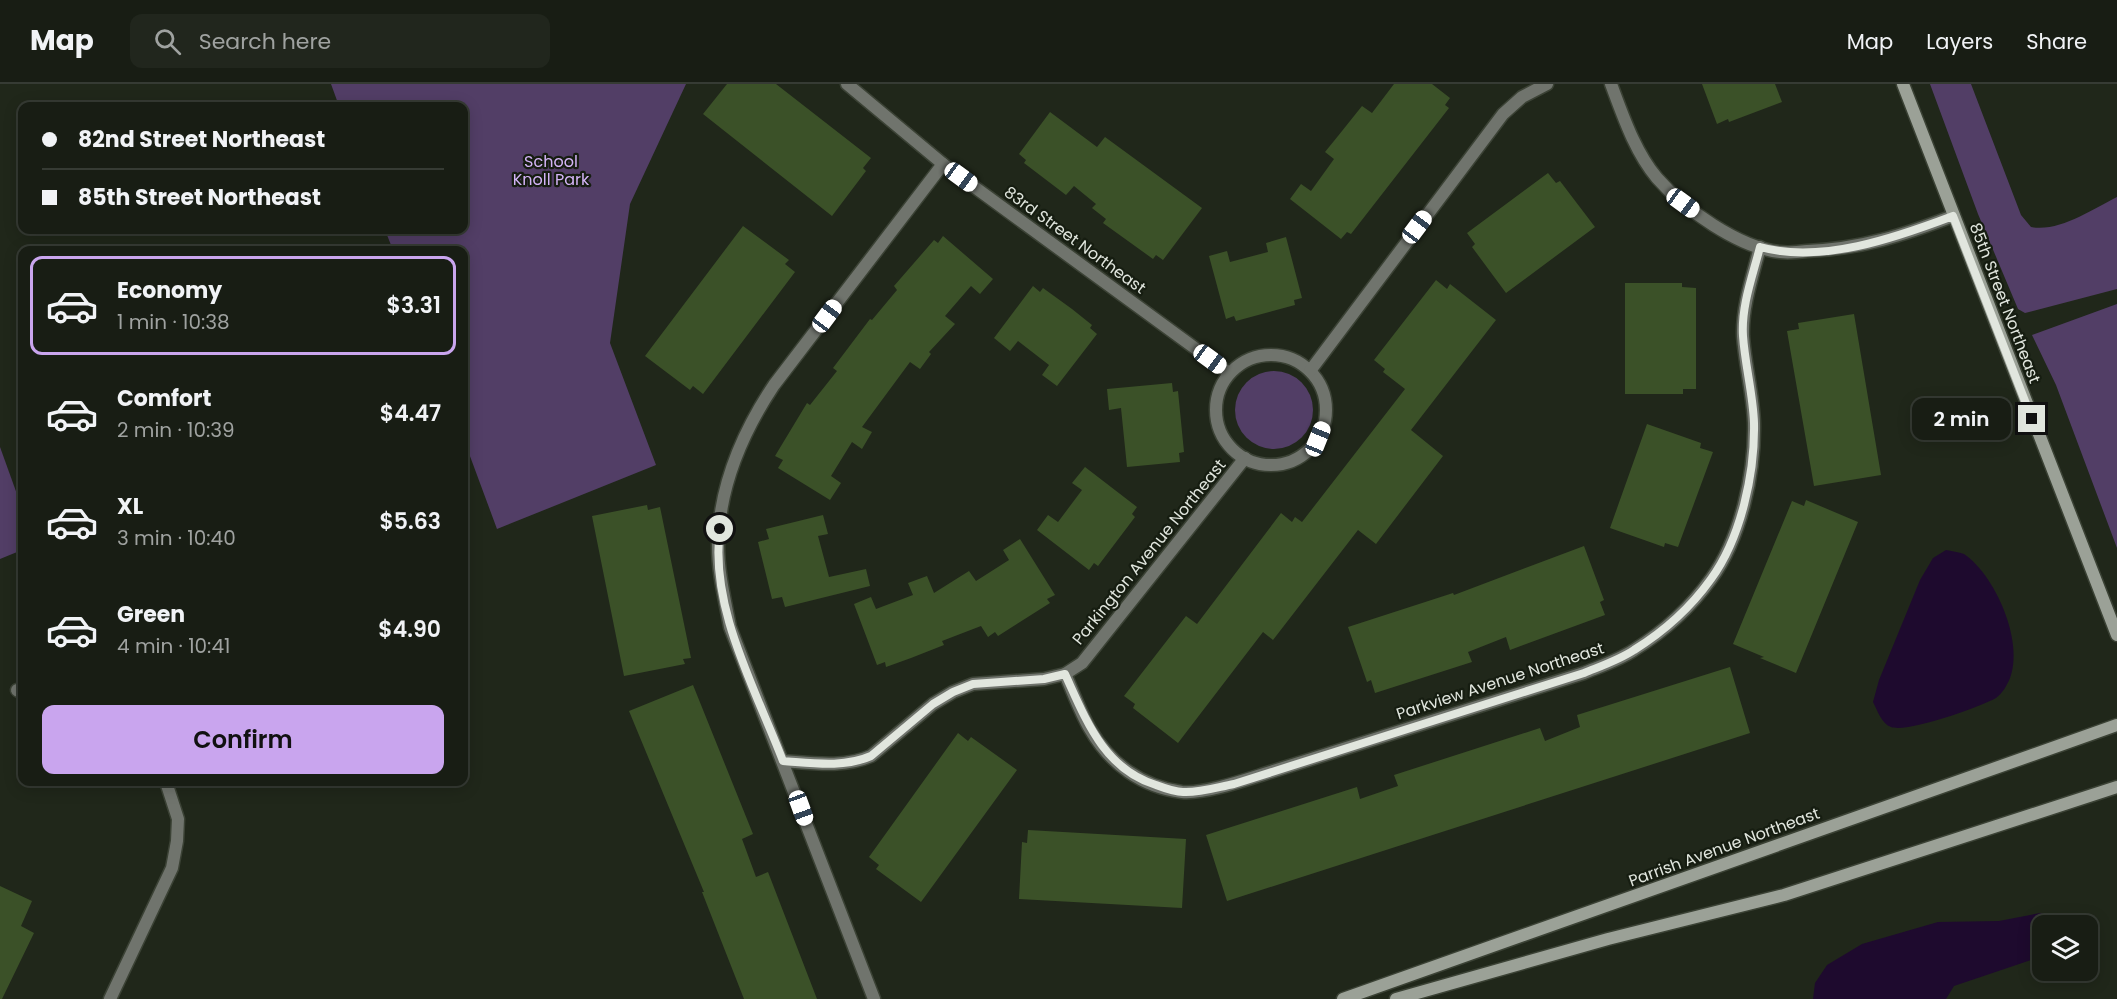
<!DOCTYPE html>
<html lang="en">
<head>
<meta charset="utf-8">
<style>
	:root { --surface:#181d14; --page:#21261d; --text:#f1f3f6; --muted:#9fa2a0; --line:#363b34; --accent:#c9a5ee }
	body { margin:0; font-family:Poppins,sans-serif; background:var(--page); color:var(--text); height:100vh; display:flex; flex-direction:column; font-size:22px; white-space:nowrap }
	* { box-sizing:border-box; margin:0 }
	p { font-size:20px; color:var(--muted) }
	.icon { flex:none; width:33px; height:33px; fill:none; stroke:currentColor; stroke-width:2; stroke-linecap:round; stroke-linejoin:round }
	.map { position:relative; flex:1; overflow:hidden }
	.panel { position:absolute; left:18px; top:162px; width:450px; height:540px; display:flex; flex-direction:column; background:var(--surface); border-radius:12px; box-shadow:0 3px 15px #0003,0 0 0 2px var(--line) }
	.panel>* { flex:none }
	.guide { position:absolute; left:18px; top:18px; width:450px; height:132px; border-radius:12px; box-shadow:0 3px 15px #0003,0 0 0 2px var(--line); display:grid; align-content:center; height:132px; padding:0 24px; background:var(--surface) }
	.buttons { position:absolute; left:2032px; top:831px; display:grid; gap:12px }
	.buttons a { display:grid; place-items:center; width:66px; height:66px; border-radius:12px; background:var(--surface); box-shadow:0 3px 15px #0003,0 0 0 2px var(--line); font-size:30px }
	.end { position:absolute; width:27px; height:27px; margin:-14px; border:8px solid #e1e6de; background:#111; box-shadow:0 0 0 3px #111 }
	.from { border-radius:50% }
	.bubble { position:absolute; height:42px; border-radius:12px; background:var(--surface); box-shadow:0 3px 15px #0003,0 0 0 2px var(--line); font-size:20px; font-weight:600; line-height:42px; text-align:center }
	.car { position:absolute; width:18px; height:36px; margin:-18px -9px; border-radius:8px; box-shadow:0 0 4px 2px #0007; background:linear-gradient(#fff 24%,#345 0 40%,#fff 0 76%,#345 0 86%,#fff 0) }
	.guide b { display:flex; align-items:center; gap:21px; height:57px; font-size:22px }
	.guide b+b { border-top:2px solid var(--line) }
	.guide i { width:15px; height:15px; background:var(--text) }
	ul { padding:10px 0 0; list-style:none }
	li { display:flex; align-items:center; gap:18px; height:99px; margin:0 12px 9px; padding:0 12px; border:3px solid transparent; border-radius:12px }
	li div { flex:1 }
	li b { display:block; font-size:22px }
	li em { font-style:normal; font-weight:600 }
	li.active { border-color:var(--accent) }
	li>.icon { width:54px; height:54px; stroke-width:1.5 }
	.action { display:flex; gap:12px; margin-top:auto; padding:12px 24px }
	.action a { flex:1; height:69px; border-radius:12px; background:var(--accent); color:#111; font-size:24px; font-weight:600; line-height:69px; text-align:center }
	header { display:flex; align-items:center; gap:36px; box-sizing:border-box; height:84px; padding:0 30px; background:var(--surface); border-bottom:2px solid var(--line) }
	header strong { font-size:28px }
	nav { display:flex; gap:33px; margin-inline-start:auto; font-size:21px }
	.search { width:420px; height:54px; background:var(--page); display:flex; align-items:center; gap:15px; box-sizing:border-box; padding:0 21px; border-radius:12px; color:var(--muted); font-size:22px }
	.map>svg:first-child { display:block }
	.green { fill:#523e66 }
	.water { fill:#1e0a2e }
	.building { fill:#3b5128 }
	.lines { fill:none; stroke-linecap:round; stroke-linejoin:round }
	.lane-casing { stroke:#3b4235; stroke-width:15 }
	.street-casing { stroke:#3b4235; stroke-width:15 }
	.secondary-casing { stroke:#3b4235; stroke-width:15 }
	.lane { stroke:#70746d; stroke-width:12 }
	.street { stroke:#70746d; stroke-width:12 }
	.secondary { stroke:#9ba197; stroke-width:12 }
	.route { stroke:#e1e6de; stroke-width:8 }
	.labels { text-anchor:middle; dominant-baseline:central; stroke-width:4.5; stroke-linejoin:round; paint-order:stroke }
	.park-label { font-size:16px; fill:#d4b4f7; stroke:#161d11 }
	.street-label { font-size:16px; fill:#e1e6de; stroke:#161d11 }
</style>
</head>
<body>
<header>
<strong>Map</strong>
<div class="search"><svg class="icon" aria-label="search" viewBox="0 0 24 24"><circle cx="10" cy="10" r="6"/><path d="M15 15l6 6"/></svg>Search here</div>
<nav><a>Map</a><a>Layers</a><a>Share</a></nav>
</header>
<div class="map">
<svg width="2117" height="915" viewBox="0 0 2117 915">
	<rect width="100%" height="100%" fill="#20271a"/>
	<!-- green -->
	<g class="green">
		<polygon points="331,0 686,0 630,120 610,259 656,381 497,445 464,356 464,166 393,166 385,146 464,146 464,22 339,22"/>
		<path d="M1930,0h41l50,131 10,12c29,5 60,-17 86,-30v92l-92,24 -7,-4 -40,-95z"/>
		<polygon points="2117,220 2117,464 2056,301 2032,251"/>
		<circle cx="1274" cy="326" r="39"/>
		<polygon points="0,363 22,424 22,466 0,475"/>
	</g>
	<!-- water -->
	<g class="water">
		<path d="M1946,466c5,1 13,2 18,4 33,22 66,99 41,134 -2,3 -6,8 -9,10 -16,9 -88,35 -105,29 -9,-3 -14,-17 -18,-25l6,-22 41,-100 13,-22z"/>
		<polygon points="2040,829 2062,832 2074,841 2043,842 2043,872 1954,902 1946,915 1813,915 1815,899 1827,881 1862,860 1938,838 1999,837"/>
	</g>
	<!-- building -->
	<g class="building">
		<polygon points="727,0 776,0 871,74 863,84 866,87 832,132 703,30"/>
		<polygon points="1394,0 1432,0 1450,14 1445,21 1449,24 1351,150 1347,148 1341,155 1290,115 1301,100 1311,107 1334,75 1325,68 1338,52 1362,22 1372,29"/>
		<polygon points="1702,0 1775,0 1782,18 1729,38 1728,35 1717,40"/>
		<polygon points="1050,28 1097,63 1105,53 1202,124 1163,176 1156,171 1153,175 1103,139 1106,135 1092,124 1096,120 1074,102 1066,111 1024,79 1026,76 1019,70"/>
		<polygon points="1548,89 1556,99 1560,97 1595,143 1506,209 1472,163 1475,160 1467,149"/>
		<polygon points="743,142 789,176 785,180 795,188 703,310 693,302 690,306 645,272"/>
		<polygon points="943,152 993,195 980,210 971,202 945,232 955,240 929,268 931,270 920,285 910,278 862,343 872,348 862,365 852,358 831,392 841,399 830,416 778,384 783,376 775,372 807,319 810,321 837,287 833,284 870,235 872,236 897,206 894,202 934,156 938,159"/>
		<polygon points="1286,153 1302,214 1294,216 1295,221 1236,237 1234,232 1226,235 1209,172 1227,167 1230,178 1268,168 1266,159"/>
		<polygon points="1436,196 1447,205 1450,200 1496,236 1411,346 1443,372 1376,460 1358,446 1273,556 1263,548 1178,659 1133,624 1135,620 1124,612 1186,532 1197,540 1281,429 1292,438 1295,433 1302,438 1405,305 1383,288 1385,285 1374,276"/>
		<polygon points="1625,199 1682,199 1682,203 1696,204 1696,305 1683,305 1683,310 1625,310"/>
		<polygon points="1033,202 1040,208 1043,204 1072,225 1092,241 1090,244 1097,250 1057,302 1042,291 1049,281 1018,257 1010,267 994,254"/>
		<polygon points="1854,230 1881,391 1814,402 1787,247 1799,245 1798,239"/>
		<polygon points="1172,299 1173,308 1178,307 1184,368 1179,369 1180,378 1127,383 1121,324 1109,326 1107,305"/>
		<polygon points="1647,340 1701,359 1700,364 1713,368 1678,463 1665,459 1664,463 1610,444"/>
		<polygon points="1085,383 1137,423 1132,430 1135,433 1098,482 1094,479 1089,486 1037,446 1048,431 1058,438 1082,406 1072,399"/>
		<polygon points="1806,416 1858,438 1796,589 1760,574 1764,573 1733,560 1792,417 1804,422"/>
		<polygon points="647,421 648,426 660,423 691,574 683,575 685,580 624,592 592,432"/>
		<polygon points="823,431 828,450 818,452 829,493 866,485 870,502 785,523 782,513 772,515 758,458 769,455 766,445"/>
		<polygon points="1020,455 1055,511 1047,515 1050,519 998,552 995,548 988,553 981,542 942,557 944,561 911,574 886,583 885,578 877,581 854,520 871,513 876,525 913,511 908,499 927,492 934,509 969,487 976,497 1009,476 1003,466"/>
		<polygon points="1584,462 1604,516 1600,518 1605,531 1510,566 1506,553 1468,568 1472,578 1375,609 1371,596 1367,598 1348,543 1453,509 1454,511"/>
		<polygon points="1730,583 1750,649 1227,817 1206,751 1357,703 1360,715 1398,702 1394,691 1540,644 1545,657 1580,643 1577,631"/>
		<polygon points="693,601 753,750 742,755 756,793 768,788 817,915 744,915 702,808 704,808 629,627"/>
		<polygon points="958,649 968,657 971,653 1017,686 921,818 876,785 879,781 869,773"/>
		<polygon points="1028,746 1186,755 1182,824 1019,815 1022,758 1027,759"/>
		<polygon points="0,802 32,817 21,842 34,849 2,915 0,915"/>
	</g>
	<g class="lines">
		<defs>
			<g id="lane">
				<polyline points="17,606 22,609"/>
				<polyline points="110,915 172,784 177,757 178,735 166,698"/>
			</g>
			<g id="street">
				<polyline points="847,0 943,80 1229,289"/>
				<path d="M1611,0c12,32 24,68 46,94 27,31 82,70 123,74 9,1 19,0 27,-1 54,-2 97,-16 146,-35"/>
				<circle cx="1271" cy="326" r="55"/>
				<polyline points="1310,287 1503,30 1522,13 1547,0"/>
				<path d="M1065,590c8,18 15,38 25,55 20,35 52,58 92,63 22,2 60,-11 82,-18l320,-101c17,-7 35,-13 50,-23 29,-18 57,-43 77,-71 30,-41 44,-106 43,-156 -1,-29 -9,-58 -11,-87 -1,-30 10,-61 17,-89"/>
				<path d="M783,677c29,2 61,7 88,-5l62,-52 20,-12 20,-8 71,-5 21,-5 17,-11 163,-205"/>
				<path d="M874,915l-144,-372c-5,-27 -12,-54 -12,-82 1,-59 24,-112 56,-160l169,-221"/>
			</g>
			<g id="secondary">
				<polyline points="1903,0 2117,551"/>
				<polyline points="1343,915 2117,641"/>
				<polyline points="1396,915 1608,855 1784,811 2117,703"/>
			</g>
		</defs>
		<!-- lane casing -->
		<use href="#lane" class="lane-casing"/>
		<!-- street casing -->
		<use href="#street" class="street-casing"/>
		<!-- secondary casing -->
		<use href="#secondary" class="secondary-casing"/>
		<!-- lane -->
		<use href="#lane" class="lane"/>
		<!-- street -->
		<use href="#street" class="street"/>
		<!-- secondary -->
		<use href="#secondary" class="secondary"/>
	</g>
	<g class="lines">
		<!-- route -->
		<path class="route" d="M720,445c-11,78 36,161 63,232 29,2 61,7 88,-5l62,-52 20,-12 20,-8 71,-5 21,-5c21,46 39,95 91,111 8,3 19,7 27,7 16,1 35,-5 51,-8l350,-111c17,-7 35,-13 50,-23 29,-18 57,-43 77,-71 30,-41 44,-106 43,-156 -1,-29 -9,-58 -11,-87 -2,-30 10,-61 17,-89 61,17 135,-9 193,-31l79,203"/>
	</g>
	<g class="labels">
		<!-- park labels -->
		<g class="park-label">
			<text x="551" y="77">School<tspan x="551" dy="18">Knoll Park</tspan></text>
		</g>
		<!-- street labels -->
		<g class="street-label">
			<text transform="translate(1075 156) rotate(36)">83rd Street Northeast</text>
			<text transform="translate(2005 219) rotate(69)">85th Street Northeast</text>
			<text transform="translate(1149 468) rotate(-51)">Parkington Avenue Northeast</text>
			<text transform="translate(1500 597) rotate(-18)">Parkview Avenue Northeast</text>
			<text transform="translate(1724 763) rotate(-20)">Parrish Avenue Northeast</text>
		</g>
	</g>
</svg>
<div class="buttons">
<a><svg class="icon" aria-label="layers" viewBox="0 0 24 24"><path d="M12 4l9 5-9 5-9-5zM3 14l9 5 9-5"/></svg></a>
</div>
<i class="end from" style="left:720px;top:445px"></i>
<i class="end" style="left:2032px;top:335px"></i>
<div class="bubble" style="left:1912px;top:314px;width:99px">2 min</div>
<i class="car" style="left:961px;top:93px;rotate:126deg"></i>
<i class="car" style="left:1683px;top:119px;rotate:126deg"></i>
<i class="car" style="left:1417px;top:143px;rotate:37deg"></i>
<i class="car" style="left:827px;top:232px;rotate:37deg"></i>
<i class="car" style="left:1210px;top:275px;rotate:126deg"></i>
<i class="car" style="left:1318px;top:355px;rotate:22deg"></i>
<i class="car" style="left:801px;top:724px;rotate:160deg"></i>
<div class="guide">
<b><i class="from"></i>82nd Street Northeast</b>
<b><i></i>85th Street Northeast</b>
</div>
<section class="panel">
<ul>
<li class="active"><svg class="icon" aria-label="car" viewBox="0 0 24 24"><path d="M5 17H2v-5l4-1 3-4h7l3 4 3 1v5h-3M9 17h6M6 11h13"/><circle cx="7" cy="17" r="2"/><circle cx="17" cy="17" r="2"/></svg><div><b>Economy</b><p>1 min · 10:38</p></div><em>$3.31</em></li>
<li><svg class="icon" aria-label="car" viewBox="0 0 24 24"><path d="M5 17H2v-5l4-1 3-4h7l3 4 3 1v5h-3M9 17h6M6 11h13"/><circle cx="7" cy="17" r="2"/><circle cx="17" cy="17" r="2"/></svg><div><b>Comfort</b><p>2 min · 10:39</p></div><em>$4.47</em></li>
<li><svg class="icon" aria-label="car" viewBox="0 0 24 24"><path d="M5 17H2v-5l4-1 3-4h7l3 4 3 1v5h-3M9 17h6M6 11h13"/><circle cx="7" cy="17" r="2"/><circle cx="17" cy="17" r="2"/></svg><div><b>XL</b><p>3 min · 10:40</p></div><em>$5.63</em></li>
<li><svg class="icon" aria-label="car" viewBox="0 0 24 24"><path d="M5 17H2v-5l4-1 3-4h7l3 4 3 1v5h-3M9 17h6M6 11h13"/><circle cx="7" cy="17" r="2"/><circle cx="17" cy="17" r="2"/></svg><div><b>Green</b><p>4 min · 10:41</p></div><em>$4.90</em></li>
</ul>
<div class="action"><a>Confirm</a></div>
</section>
</div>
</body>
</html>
